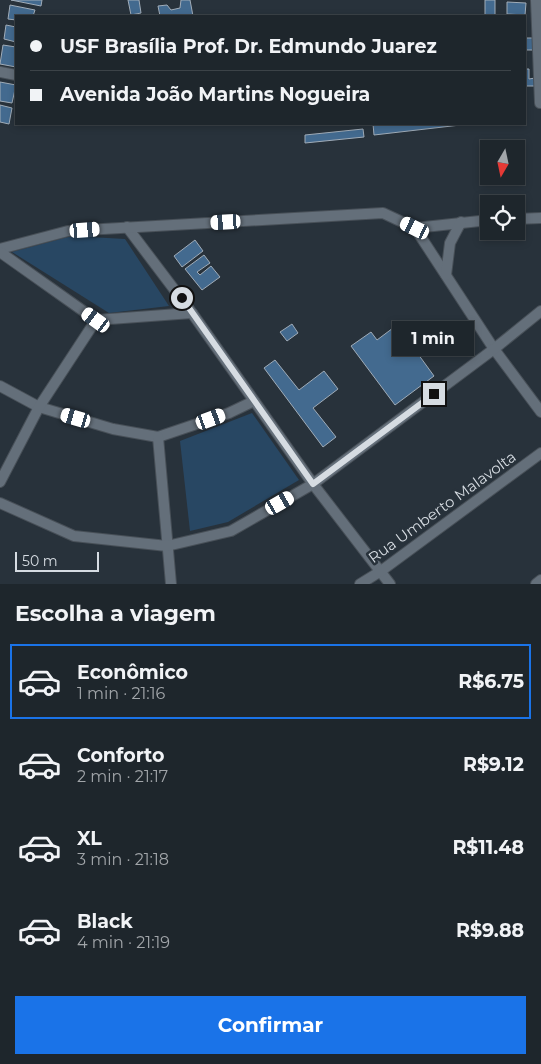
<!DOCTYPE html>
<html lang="pt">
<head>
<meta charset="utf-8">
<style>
	:root { --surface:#1e262c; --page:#2b3238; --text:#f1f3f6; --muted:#a1a5a9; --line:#3c4348; --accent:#1a73e8 }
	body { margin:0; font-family:Montserrat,sans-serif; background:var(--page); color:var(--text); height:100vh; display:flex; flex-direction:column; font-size:19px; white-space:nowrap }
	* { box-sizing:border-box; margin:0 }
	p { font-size:16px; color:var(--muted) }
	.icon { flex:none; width:28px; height:28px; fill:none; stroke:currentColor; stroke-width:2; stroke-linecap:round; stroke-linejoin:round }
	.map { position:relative; height:584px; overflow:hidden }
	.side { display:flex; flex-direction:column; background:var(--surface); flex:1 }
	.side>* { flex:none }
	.guide { position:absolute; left:15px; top:15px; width:511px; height:110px; border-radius:0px; box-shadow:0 2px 8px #0003,0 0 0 1px var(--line); display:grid; align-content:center; height:110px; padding:0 15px; background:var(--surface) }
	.needle { width:32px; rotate:189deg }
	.controls { position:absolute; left:480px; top:140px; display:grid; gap:10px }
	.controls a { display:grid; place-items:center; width:45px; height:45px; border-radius:0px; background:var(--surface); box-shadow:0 2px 8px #0003,0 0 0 1px var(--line); font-size:25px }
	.scale { position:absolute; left:15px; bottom:12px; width:84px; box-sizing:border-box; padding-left:5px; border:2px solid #d6dce2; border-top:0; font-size:14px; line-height:18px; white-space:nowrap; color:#d6dce2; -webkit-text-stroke:4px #28323b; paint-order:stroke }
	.end { position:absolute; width:22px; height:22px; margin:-11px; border:6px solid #d6dce2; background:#111; box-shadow:0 0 0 2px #111 }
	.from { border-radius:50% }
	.bubble { position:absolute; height:35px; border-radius:0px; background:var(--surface); box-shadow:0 2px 8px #0003,0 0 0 1px var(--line); font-size:16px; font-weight:700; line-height:35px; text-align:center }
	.car { position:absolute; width:15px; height:30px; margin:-15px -8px; border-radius:6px; box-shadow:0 0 4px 1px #0007; background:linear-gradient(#fff 24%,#345 0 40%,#fff 0 76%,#345 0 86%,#fff 0) }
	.guide b { display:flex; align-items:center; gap:18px; height:48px; font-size:19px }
	.guide b+b { border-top:1px solid var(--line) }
	.guide i { width:12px; height:12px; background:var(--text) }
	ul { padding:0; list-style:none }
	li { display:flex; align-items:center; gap:15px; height:75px; margin:0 10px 8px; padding:0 5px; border:2px solid transparent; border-radius:0px }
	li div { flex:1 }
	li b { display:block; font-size:19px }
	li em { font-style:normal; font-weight:700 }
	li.selected { border-color:var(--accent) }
	li>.icon { width:45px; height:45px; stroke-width:1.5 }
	h2 { padding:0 15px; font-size:22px; line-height:60px }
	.button { display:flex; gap:10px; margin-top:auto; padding:10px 15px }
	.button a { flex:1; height:58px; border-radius:0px; background:var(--accent); color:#fff; font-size:20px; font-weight:700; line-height:58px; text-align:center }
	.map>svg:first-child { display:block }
	.green { fill:#284763 }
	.building { fill:#436a8f; stroke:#a0acb8 }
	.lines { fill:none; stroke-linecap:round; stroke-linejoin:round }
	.street-casing { stroke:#485058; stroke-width:12 }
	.street { stroke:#646f7a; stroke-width:10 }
	.route { stroke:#d6dce2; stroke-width:6 }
	.labels { text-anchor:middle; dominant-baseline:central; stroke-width:5; stroke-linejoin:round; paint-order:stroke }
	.street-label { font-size:15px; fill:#d6dce2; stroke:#28323b }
</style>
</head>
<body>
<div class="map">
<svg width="541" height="584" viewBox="0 0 541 584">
	<rect width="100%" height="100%" fill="#28323b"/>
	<!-- green -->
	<g class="green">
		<polygon points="72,236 125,239 169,306 109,313 12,252"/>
		<polygon points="252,413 299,480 228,522 190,531 180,441"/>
	</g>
	<!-- building -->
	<g class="building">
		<polygon points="11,0 42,0 41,6"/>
		<polygon points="128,0 139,0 141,13 131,15"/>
		<polygon points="181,0 190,0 193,16 160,16 158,6 167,5 171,10 180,8"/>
		<polygon points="485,0 495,0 495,16 485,15"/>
		<polygon points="507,2 526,3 525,15 507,14"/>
		<polygon points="10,5 35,10 33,16 16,16 16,20 8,19"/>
		<polygon points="6,25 16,27 16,42 4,39"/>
		<rect x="525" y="38" width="8" height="12"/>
		<polygon points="3,45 16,47 16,67 0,64"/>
		<polygon points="525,69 529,69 529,79 535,78 535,86 525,86"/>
		<polygon points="0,82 16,85 12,103 0,101"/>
		<polygon points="0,105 12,108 9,124 0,122"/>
		<polygon points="373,124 469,124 374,135"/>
		<polygon points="363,129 364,137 305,143 305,135"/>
		<polygon points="195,240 203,251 182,267 174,256"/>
		<polygon points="204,255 210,263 197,272 200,275 211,266 220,277 202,290 185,269"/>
		<polygon points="292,324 298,333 287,341 280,332"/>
		<polygon points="397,325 434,376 395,405 351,346 371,332 377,340"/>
		<polygon points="275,360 299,390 324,371 338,389 313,408 336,437 323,447 264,368"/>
	</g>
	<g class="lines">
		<defs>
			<g id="street">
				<polyline points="536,0 540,103"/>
				<polyline points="0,72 16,75"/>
				<polyline points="516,219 541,218"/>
				<polyline points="127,227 192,313 313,484 390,584"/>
				<polyline points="415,228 494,349 541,412"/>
				<polyline points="0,249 68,231 383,213 415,228 489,220"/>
				<polyline points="0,252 96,320 192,313"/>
				<polyline points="446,275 450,243 461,222"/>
				<polyline points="0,386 39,407 113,429 158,437 229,413 254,401"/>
				<polyline points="158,437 171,584"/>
				<polyline points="0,482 39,407 96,320"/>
				<polyline points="0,503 74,536 167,546 231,531 313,484 494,349 541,311"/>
				<polyline points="360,584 381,571 541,453"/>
				<polyline points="536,584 541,580"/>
			</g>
		</defs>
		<!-- street casing -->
		<use href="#street" class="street-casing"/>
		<!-- street -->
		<use href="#street" class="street"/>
	</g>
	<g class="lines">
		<!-- route -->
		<polyline class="route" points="182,298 313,484 434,394"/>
	</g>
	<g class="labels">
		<!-- street labels -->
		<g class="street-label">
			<text transform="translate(442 507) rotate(-36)">Rua Umberto Malavolta</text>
		</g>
	</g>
</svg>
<div class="controls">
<a><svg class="needle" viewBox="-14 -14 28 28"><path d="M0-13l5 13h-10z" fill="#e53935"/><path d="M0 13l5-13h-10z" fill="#a1a5a9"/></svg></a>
<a><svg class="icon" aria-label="locate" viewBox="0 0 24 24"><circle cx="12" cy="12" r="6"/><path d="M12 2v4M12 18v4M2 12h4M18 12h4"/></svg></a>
</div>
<div class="scale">50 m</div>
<i class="end from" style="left:182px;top:298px"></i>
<i class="end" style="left:434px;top:394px"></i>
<div class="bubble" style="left:392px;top:321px;width:82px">1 min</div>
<i class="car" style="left:226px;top:222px;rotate:267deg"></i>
<i class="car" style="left:415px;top:228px;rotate:296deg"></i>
<i class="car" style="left:85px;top:230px;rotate:86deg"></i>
<i class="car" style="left:96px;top:320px;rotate:306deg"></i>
<i class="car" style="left:76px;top:418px;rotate:286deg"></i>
<i class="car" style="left:211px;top:419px;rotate:70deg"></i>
<i class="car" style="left:280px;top:503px;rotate:60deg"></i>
<div class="guide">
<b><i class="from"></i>USF Brasília Prof. Dr. Edmundo Juarez</b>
<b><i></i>Avenida João Martins Nogueira</b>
</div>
</div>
<section class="side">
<h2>Escolha a viagem</h2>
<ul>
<li class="selected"><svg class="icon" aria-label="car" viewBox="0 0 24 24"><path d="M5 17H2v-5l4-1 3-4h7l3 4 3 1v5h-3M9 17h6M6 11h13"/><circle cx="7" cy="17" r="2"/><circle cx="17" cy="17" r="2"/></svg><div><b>Econômico</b><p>1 min · 21:16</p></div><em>R$6.75</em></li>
<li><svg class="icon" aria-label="car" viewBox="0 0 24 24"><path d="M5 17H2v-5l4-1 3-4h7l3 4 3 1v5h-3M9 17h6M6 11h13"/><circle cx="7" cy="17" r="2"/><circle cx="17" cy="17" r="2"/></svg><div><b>Conforto</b><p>2 min · 21:17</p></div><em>R$9.12</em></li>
<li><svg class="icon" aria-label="car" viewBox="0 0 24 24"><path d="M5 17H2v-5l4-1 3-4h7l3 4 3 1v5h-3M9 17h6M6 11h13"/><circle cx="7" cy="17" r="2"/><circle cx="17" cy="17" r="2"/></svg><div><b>XL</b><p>3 min · 21:18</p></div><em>R$11.48</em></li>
<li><svg class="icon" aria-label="car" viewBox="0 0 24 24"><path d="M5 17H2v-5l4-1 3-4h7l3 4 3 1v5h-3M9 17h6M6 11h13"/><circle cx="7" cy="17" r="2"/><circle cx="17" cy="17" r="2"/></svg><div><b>Black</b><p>4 min · 21:19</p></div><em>R$9.88</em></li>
</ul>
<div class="button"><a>Confirmar</a></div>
</section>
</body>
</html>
